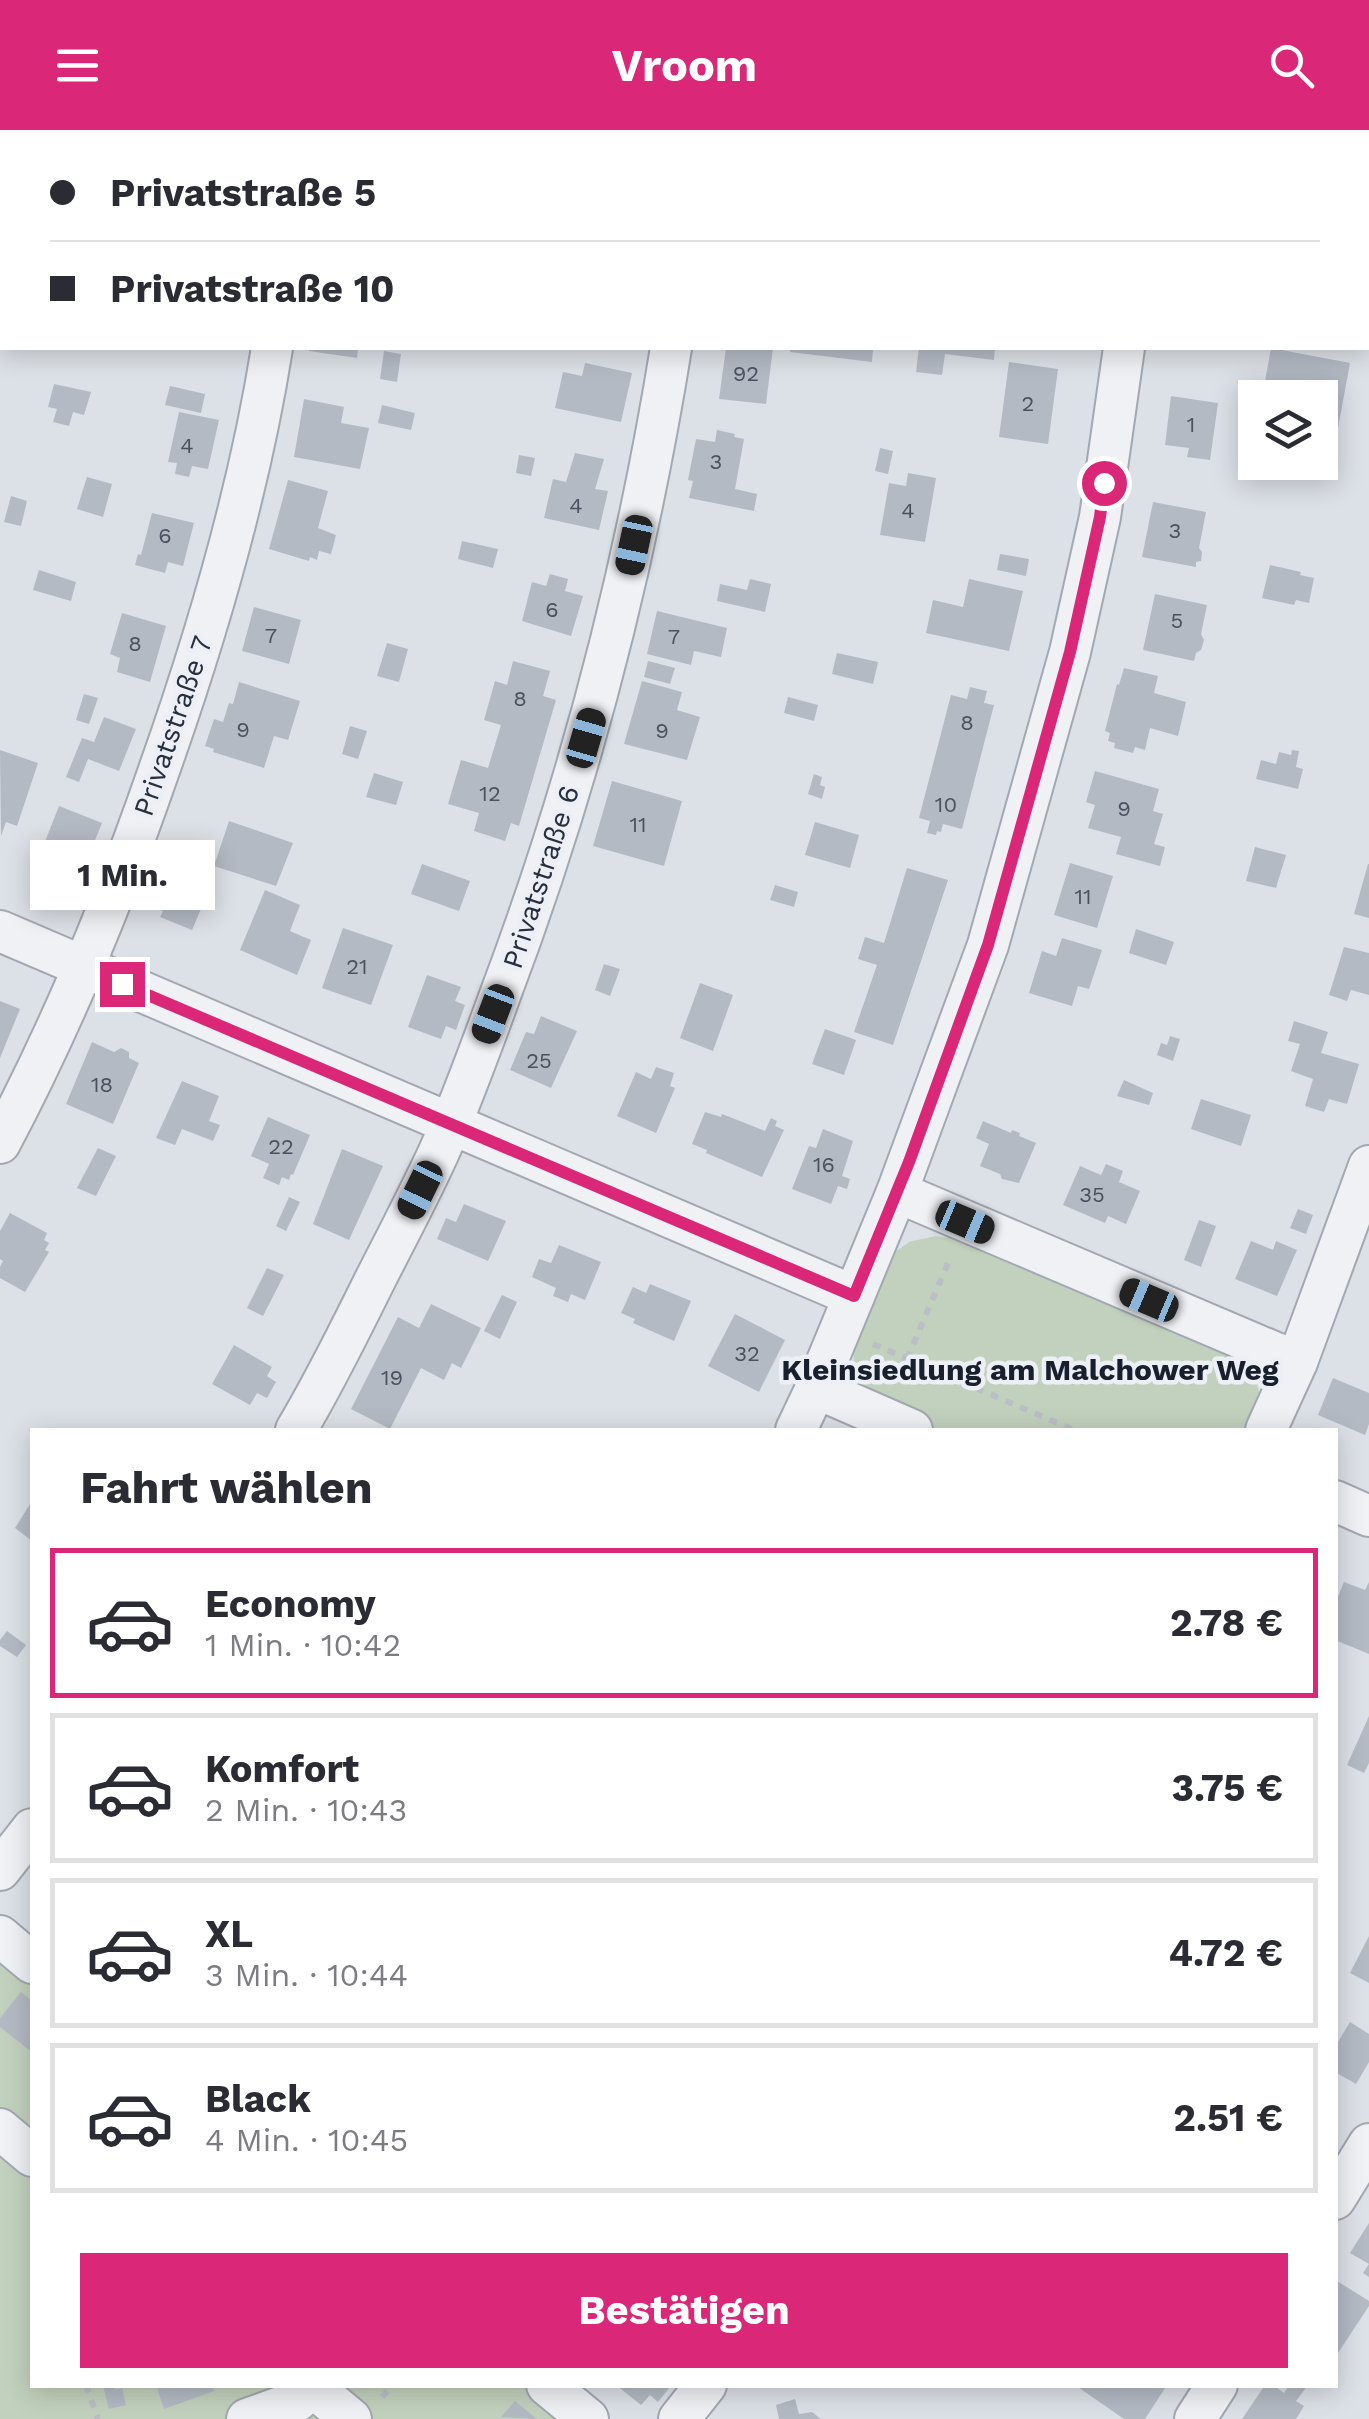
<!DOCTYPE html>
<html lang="de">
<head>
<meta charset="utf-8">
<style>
	:root { --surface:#fff; --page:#f7f7f7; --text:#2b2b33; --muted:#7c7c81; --line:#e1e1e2; --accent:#db2777 }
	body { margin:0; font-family:"Work Sans",sans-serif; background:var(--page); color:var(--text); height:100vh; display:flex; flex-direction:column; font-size:38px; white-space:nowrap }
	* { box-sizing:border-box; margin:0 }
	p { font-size:32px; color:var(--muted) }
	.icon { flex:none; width:55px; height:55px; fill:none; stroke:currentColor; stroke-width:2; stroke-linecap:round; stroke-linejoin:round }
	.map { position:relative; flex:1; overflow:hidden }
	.drawer { position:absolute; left:30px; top:1298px; width:1308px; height:960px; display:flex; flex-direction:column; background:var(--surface); border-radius:0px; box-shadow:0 5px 25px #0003 }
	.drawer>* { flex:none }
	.hud { position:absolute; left:0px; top:0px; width:1370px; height:220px; box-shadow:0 5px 25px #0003; display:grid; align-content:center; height:220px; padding:0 50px; background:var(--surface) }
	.buttons { position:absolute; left:1238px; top:250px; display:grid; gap:20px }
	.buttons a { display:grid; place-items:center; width:100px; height:100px; border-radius:0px; background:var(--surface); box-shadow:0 5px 25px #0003; font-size:50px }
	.end { position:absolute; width:45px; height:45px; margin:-22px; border:12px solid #db2777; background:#fff; box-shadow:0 0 0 5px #fff }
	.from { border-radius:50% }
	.bubble { position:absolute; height:70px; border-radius:0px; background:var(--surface); box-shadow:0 5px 25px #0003; font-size:32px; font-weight:700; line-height:70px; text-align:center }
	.car { position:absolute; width:30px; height:60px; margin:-30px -15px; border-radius:12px; box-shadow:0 0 8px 2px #0007; background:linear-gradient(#222 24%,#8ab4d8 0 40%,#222 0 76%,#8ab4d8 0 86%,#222 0) }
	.hud b { display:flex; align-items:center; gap:35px; height:95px; font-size:38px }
	.hud b+b { border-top:2px solid var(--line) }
	.hud i { width:25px; height:25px; background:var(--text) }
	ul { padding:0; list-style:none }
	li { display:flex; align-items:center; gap:30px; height:150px; margin:0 20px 15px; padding:0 30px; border:5px solid var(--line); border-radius:0px }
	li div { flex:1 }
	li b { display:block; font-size:38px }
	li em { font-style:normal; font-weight:700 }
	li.active { border-color:var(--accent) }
	li>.icon { width:90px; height:90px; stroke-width:1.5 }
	h2 { padding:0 50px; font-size:45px; line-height:120px }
	.button { display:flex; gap:20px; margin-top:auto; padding:20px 50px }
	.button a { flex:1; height:115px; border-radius:0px; background:var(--accent); color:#fff; font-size:40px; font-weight:700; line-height:115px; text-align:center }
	header { display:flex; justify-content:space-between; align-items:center; height:130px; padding:0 50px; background:var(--accent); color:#fff; font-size:45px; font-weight:700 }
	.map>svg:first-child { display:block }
	.green { fill:#c2d1bd }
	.building { fill:#b4bac4 }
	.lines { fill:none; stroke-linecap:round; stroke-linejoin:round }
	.minor-casing { stroke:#a2a8b1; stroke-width:44 }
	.path { stroke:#bbbfc5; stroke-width:6; stroke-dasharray:8 8; stroke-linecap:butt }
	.minor { stroke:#eff1f5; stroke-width:40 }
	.route { stroke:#db2777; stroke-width:12 }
	.labels { text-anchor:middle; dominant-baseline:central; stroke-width:9; stroke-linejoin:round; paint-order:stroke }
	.number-label { font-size:22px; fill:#4a525f }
	.street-label { font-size:28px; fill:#262f3d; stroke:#eceff5 }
	.neighbourhood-label { font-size:30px; font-weight:bold; fill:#18202e; stroke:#eceff5 }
</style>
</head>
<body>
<header><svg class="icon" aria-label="menu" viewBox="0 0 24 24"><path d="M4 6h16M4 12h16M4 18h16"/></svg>Vroom<svg class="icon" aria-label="search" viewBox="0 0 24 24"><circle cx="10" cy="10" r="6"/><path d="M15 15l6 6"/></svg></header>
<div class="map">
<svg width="1369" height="2289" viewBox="0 0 1369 2289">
	<rect width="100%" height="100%" fill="#dce1e7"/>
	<!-- green -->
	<g class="green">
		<path d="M935,1106l15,2 291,124c24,28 21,35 11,68h-327l-57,-34 -14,-30 -1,-24 30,-74 11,-15 15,-11z"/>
		<polygon points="0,1823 32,1850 32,2255 524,2255 566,2289 0,2289"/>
	</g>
	<!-- building -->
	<g class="building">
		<polygon points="309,218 358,218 357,228 309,221"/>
		<polygon points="726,218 773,218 766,274 719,269"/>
		<polygon points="790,218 873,218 872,232 790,222"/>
		<polygon points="919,218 995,218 994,230 945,224 942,245 916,242"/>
		<polygon points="1271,218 1350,233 1338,298 1320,294 1320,268 1262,268"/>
		<polygon points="384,221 401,224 397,252 380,249"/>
		<polygon points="1009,232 1058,239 1048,314 999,307"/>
		<polygon points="585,233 632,243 621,292 555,278 563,242 582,246"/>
		<polygon points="54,254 91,262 84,285 73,282 69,296 53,292 57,279 48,277"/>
		<polygon points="170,256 205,264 201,283 165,275"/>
		<polygon points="1171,266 1218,273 1210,330 1187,327 1189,318 1165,315"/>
		<polygon points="304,269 344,277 341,293 369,298 360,339 294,327"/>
		<polygon points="382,275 415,283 411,300 378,293"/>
		<polygon points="179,282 219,290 208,339 192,336 189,347 175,344 177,333 168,332"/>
		<polygon points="717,300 735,304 734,307 744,309 735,359 757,364 754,381 689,368 693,351 688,350 696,309 715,312"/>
		<polygon points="880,318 893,321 888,344 875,341"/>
		<polygon points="575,323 604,329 595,359 608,361 599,400 544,388 553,349 566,352"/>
		<polygon points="519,325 535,328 531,346 516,343"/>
		<polygon points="908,343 936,348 925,412 880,405 889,353 906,356"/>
		<polygon points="87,347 112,354 103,387 77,379"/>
		<polygon points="288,350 328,361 318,398 336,405 331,424 319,421 317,430 310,427 309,431 269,419"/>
		<polygon points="11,366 27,371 21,396 4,392"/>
		<polygon points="1153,372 1206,382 1199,418 1202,422 1201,431 1196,432 1196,437 1142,427"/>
		<polygon points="152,383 194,393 183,436 168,432 165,443 135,435 138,424 141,425"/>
		<polygon points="462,411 498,419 493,438 458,429"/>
		<polygon points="1000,424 1029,429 1026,446 997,440"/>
		<polygon points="1270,435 1301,442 1300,445 1314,448 1309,473 1296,470 1294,475 1262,468"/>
		<polygon points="39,440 76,452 71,471 33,460"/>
		<polygon points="550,444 568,449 565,461 583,466 571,506 522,491 532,452 546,456"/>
		<polygon points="750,449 771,454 765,482 717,471 720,454 747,460"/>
		<polygon points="969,449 1023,461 1009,521 926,503 933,470 963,477"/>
		<polygon points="1155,464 1207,475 1201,504 1204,510 1201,520 1196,523 1194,531 1143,520"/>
		<polygon points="254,477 301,490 289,534 242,521"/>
		<polygon points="657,481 727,498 721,527 694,521 691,535 647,524"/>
		<polygon points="122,483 166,496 150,552 117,542 120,528 110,524"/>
		<polygon points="387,513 408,519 399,552 377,546"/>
		<polygon points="837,523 878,532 873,554 832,544"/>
		<polygon points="513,531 550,541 543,566 556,570 519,696 511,693 505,711 474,701 479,683 448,674 461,630 488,638 501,595 484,590 495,551 507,555"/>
		<polygon points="648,531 675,538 670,554 644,547"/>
		<polygon points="1124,538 1158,546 1154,563 1186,572 1178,606 1150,598 1145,620 1135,617 1133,623 1114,618 1115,613 1108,611 1110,603 1105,601 1117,554 1119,555"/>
		<polygon points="642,551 682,562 677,580 700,587 687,630 624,614"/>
		<polygon points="239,552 300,571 288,610 274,606 264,638 213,622 214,619 205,616 214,589 223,592 229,573 233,574"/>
		<polygon points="970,557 987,561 984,573 994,575 962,699 943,694 941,702 937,701 936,705 927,703 930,691 919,688 951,565 967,569"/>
		<polygon points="84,564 98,568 89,594 76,590"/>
		<polygon points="788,567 818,575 814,591 784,583"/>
		<polygon points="104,587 136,599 119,641 88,629 79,652 66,647 82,608 94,612"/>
		<polygon points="350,596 367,601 358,629 342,624"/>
		<polygon points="0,620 38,633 17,696 6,692 1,706"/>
		<polygon points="1292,620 1299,621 1296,637 1303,639 1298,659 1256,649 1261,630 1276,634 1279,622 1291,625"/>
		<polygon points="1095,641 1159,659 1153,681 1163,684 1154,714 1165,717 1160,736 1116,724 1121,707 1088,698 1095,675 1086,672"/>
		<polygon points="374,643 403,652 396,675 366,667"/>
		<polygon points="814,644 822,647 820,655 825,657 822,669 808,664"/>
		<polygon points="612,651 682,671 664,736 593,716"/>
		<polygon points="59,676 102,693 79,749 37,732"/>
		<polygon points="229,691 293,713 276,756 214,736"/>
		<polygon points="815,692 859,705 850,738 805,725"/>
		<polygon points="1255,717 1286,725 1276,758 1246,751"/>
		<polygon points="1070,733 1113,746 1097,798 1054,785"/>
		<polygon points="422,734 470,751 459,781 411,764"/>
		<polygon points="1368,734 1369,734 1369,788 1354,784"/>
		<polygon points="907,738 948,750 893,915 854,902 877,835 858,829 865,807 884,813"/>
		<polygon points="166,739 210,758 192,800 160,787 163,781 150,775"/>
		<polygon points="775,755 798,762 794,777 770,770"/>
		<polygon points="265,760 300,775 290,801 311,810 297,845 240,820"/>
		<polygon points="343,798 393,815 371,875 322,858"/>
		<polygon points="1136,799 1174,812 1166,835 1129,823"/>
		<polygon points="1062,808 1102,820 1089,859 1078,856 1072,876 1029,863 1042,821 1056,826"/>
		<polygon points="1344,817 1369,823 1369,865 1351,860 1347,871 1329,865"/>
		<polygon points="604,834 620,839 610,866 595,860"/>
		<polygon points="427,845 461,857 455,871 465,875 456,900 446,896 441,909 408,897"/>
		<polygon points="700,853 733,865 713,921 680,908"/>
		<polygon points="0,871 20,879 0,928"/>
		<polygon points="541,886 577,901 551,958 510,940 526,902 534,904"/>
		<polygon points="1294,891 1328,902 1321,923 1359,934 1347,974 1329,969 1324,982 1305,976 1313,949 1291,941 1300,914 1288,911"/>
		<polygon points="825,899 856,910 844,945 812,934"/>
		<polygon points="1170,906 1180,909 1173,931 1157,925 1161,913 1167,915"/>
		<polygon points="92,912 114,922 121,918 129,922 129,928 139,933 113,994 66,974"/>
		<polygon points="656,937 674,943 670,956 675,958 656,1003 617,986 636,942 651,949"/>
		<polygon points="1124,950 1153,963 1149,975 1117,966"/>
		<polygon points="182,951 219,966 209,991 220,995 213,1011 182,999 175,1015 156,1008"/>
		<polygon points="1201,969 1251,985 1241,1016 1191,999"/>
		<polygon points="705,982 721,987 722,984 765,1001 771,988 777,991 775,996 784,1000 762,1047 706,1023 707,1020 692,1014"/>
		<polygon points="268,987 310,1005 293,1045 291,1044 289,1050 282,1047 279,1055 263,1048 269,1034 251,1026"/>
		<polygon points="983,991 1011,1003 1012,1000 1020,1003 1019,1006 1036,1013 1019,1053 1002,1049 1000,1044 980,1036 989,1014 976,1008"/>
		<polygon points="823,999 853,1011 842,1046 850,1049 847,1059 838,1056 831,1074 792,1059 809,1016 816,1018"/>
		<polygon points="98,1018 116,1026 96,1066 77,1058"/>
		<polygon points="342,1019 383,1036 349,1110 313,1094"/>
		<polygon points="1106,1034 1123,1041 1119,1052 1140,1061 1126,1094 1108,1086 1105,1093 1063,1075 1080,1036 1101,1045"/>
		<polygon points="289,1067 300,1072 286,1101 276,1096"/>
		<polygon points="464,1074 506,1091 488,1131 437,1109 446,1088 456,1092"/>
		<polygon points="1298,1079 1313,1085 1306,1104 1290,1098"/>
		<polygon points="10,1083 47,1103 44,1110 49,1113 45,1120 49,1122 25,1162 0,1148 0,1137 3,1131 0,1129 0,1101"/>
		<polygon points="1199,1090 1216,1096 1201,1137 1184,1130"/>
		<polygon points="1251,1111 1273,1120 1276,1111 1297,1120 1277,1166 1235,1149"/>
		<polygon points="559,1115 601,1132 585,1170 571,1164 568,1172 553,1166 556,1158 532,1147 539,1129 551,1133"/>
		<polygon points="267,1138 284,1145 263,1186 247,1178"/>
		<polygon points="650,1154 691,1171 674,1211 633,1193 635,1189 621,1183 633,1157 646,1163"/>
		<polygon points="502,1165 517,1172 500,1209 484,1201"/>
		<polygon points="431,1174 481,1198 461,1238 452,1233 444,1250 421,1238 390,1299 351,1279 398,1187 419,1198"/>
		<polygon points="735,1184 785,1210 759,1262 708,1236"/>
		<polygon points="234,1215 272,1237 267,1246 276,1252 267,1268 257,1263 250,1275 212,1254"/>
		<polygon points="1333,1248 1369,1263 1369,1294 1365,1305 1318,1285"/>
		<polygon points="32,1371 32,1411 15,1398"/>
		<polygon points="1344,1452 1365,1460 1369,1452 1369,1524 1335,1510 1335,1474"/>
		<polygon points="7,1501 26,1515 17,1527 0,1516 0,1510"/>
		<polygon points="1369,1586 1369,1633 1364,1643 1347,1635"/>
		<polygon points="1369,1806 1369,1853 1350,1843"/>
		<polygon points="21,1862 32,1871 32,1915 29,1920 0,1897 0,1888"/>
		<polygon points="1350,1892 1369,1904 1369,1932 1356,1954 1335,1942 1335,1917"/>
		<polygon points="1369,2093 1369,2147 1363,2143 1369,2134 1350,2123"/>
		<polygon points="1337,2151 1369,2171 1369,2176 1338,2223 1335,2221 1335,2153"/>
		<polygon points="103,2255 114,2255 115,2260 122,2258 126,2275 109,2279"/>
		<polygon points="156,2255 212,2255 214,2261 164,2279"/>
		<polygon points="616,2255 664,2255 669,2258 658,2272 650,2265 641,2275"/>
		<polygon points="1075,2255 1167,2255 1145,2289 1124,2289"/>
		<polygon points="1265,2255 1273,2255 1284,2263 1289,2255 1308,2255 1296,2271 1304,2276 1296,2289 1242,2289"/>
		<polygon points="795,2269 799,2284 812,2282 821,2289 779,2289 776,2275"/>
		<polygon points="515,2271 537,2289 501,2287"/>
	</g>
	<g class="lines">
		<defs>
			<g id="minor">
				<polyline points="172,0 192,2"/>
				<polyline points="1152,2 1153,0"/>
				<polyline points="1368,151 1369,151"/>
				<polyline points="0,801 854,1166"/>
				<path d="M0,1013c63,-119 114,-243 158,-370 49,-138 91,-280 114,-425"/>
				<polyline points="897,1062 1297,1232"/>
				<polyline points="816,1258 912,1300"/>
				<path d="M296,1300c30,-50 55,-102 81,-154 21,-41 42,-81 61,-122 23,-51 42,-104 61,-156 80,-211 136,-428 172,-650"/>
				<polyline points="796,1300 816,1258 897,1062 988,815 1070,522 1100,387 1124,218"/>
				<polyline points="1266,1300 1297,1232 1369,1036"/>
				<polyline points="1335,1371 1369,1386"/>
				<polyline points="0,1740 32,1699"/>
				<polyline points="0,1806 32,1833"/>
				<polyline points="0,1999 32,2026"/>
				<polyline points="1335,2069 1369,2014"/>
				<polyline points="310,2255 351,2289"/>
				<polyline points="547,2255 588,2289"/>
				<polyline points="247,2289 297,2271 313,2257"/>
				<polyline points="679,2289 706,2255"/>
				<polyline points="1195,2289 1217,2255"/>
			</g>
		</defs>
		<!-- minor casing -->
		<use href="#minor" class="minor-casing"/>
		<!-- path -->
		<g class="path">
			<polyline points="873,1214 1074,1300"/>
			<polyline points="907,1229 951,1126"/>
			<polyline points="86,2255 98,2289"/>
			<polyline points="382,2267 393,2255"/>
		</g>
		<!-- minor -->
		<use href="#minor" class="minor"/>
	</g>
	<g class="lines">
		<!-- route -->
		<polyline class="route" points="122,854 854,1166 909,1032 988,815 1070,522 1100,387 1104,353"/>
	</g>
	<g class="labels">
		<!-- number labels -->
		<g class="number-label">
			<text x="746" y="243">92</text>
			<text x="1028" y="273">2</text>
			<text x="1191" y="294">1</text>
			<text x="187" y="315">4</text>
			<text x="716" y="331">3</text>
			<text x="576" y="375">4</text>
			<text x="908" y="380">4</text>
			<text x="1175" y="400">3</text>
			<text x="165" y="405">6</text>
			<text x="552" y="479">6</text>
			<text x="1177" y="490">5</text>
			<text x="271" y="505">7</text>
			<text x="674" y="506">7</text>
			<text x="135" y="513">8</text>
			<text x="520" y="568">8</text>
			<text x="967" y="592">8</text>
			<text x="243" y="599">9</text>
			<text x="662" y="600">9</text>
			<text x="490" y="663">12</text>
			<text x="946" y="674">10</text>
			<text x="1124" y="678">9</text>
			<text x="638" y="694">11</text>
			<text x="1083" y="766">11</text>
			<text x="357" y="836">21</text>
			<text x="539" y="930">25</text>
			<text x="102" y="954">18</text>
			<text x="281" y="1016">22</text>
			<text x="824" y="1034">16</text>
			<text x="1092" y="1064">35</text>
			<text x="747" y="1223">32</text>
			<text x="392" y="1247">19</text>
		</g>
		<!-- street labels -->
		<g class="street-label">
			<text transform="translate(173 596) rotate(-71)">Privatstraße 7</text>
			<text transform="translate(541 747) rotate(-72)">Privatstraße 6</text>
		</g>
		<!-- neighbourhood labels -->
		<g class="neighbourhood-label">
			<text x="1030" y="1239">Kleinsiedlung am Malchower Weg</text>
		</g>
	</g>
</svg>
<div class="buttons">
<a><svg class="icon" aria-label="layers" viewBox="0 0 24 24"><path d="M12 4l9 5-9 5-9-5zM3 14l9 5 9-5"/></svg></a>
</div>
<i class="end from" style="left:1104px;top:353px"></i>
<i class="end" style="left:122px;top:854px"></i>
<div class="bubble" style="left:30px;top:710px;width:185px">1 Min.</div>
<i class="car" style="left:634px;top:415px;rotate:192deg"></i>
<i class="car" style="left:586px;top:608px;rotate:16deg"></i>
<i class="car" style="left:493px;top:884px;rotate:201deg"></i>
<i class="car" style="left:420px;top:1060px;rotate:206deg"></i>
<i class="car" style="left:965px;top:1092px;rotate:113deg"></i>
<i class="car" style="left:1149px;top:1170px;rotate:293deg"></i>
<div class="hud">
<b><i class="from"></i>Privatstraße 5</b>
<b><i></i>Privatstraße 10</b>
</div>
<section class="drawer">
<h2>Fahrt wählen</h2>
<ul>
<li class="active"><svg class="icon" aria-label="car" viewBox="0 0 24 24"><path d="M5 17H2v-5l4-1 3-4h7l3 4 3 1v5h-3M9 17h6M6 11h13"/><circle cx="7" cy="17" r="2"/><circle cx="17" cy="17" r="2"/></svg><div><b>Economy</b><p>1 Min. · 10:42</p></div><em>2.78 €</em></li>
<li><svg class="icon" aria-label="car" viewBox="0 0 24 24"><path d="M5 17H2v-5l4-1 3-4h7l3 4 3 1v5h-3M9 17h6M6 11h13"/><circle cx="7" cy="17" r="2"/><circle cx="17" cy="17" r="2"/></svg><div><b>Komfort</b><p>2 Min. · 10:43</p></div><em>3.75 €</em></li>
<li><svg class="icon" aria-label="car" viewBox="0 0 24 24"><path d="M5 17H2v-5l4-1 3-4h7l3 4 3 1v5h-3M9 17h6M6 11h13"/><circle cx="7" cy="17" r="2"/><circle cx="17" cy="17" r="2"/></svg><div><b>XL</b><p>3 Min. · 10:44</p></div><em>4.72 €</em></li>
<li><svg class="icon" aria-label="car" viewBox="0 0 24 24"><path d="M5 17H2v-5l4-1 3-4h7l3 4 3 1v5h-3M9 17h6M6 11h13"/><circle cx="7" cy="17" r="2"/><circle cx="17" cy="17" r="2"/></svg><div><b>Black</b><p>4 Min. · 10:45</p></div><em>2.51 €</em></li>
</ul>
<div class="button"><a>Bestätigen</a></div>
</section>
</div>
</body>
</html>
